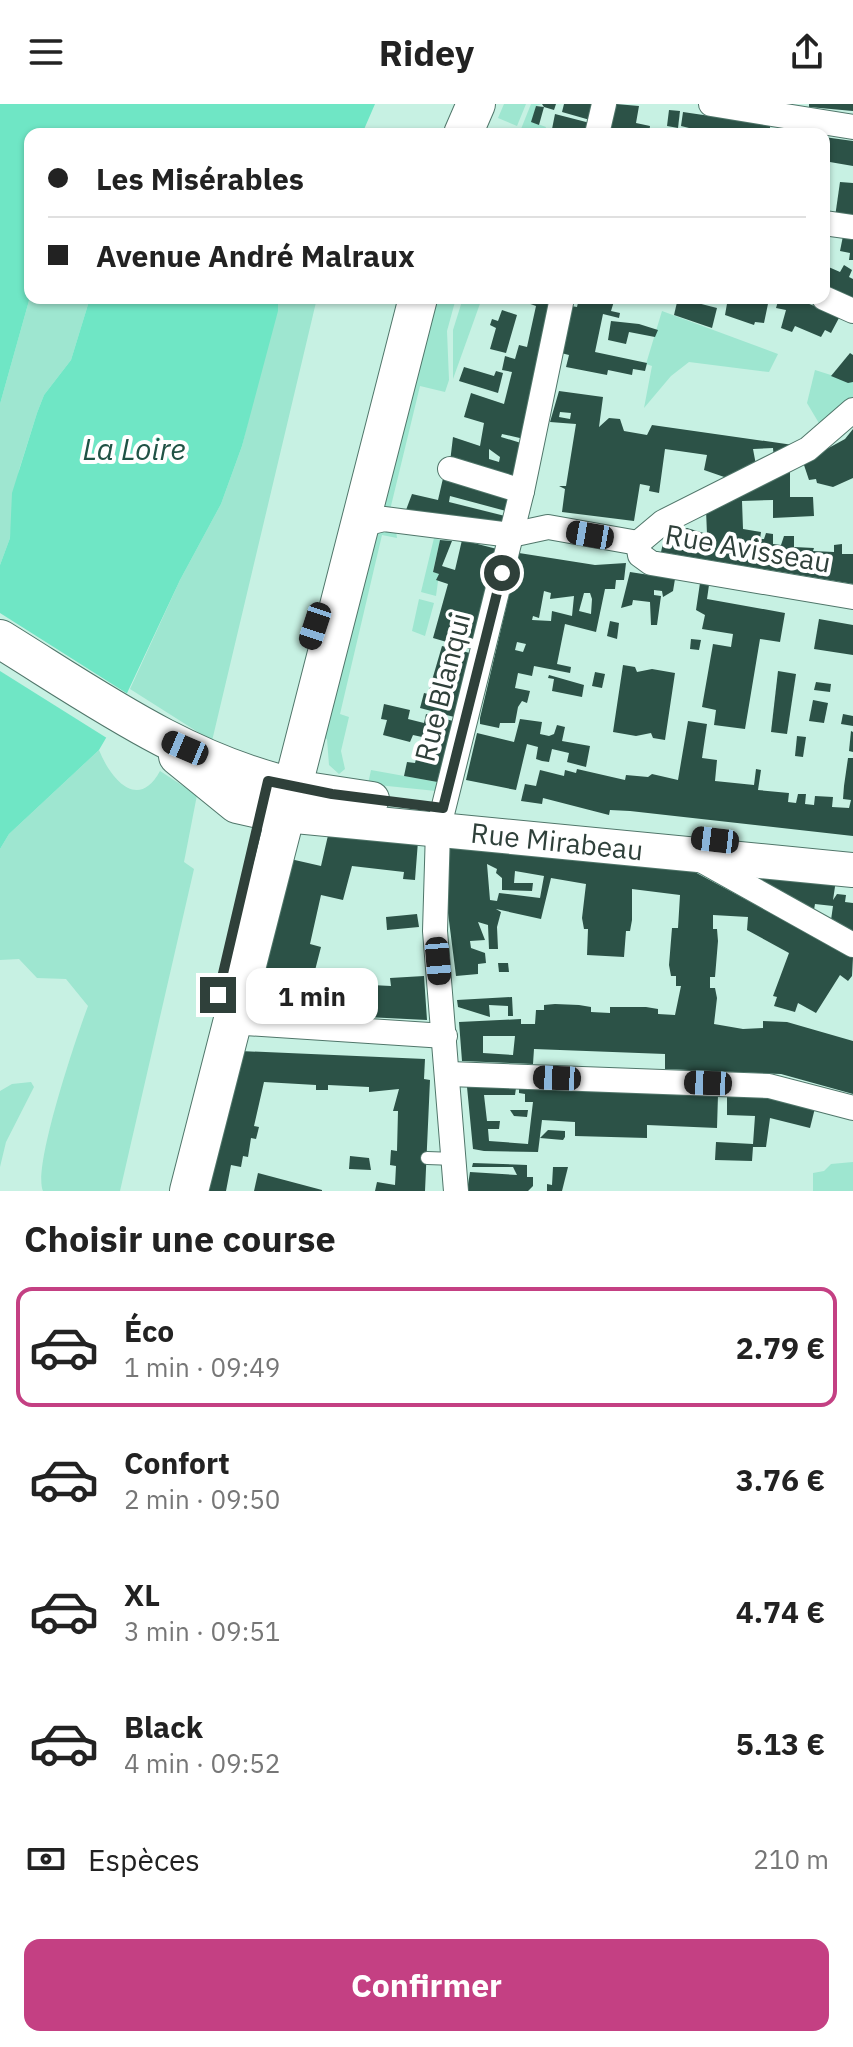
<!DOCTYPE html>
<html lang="fr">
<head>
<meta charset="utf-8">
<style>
	:root { --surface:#fff; --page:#f2f2f2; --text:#222; --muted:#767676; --line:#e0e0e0; --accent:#c44083 }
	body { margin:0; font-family:"IBM Plex Sans",sans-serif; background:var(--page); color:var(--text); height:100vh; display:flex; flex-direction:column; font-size:30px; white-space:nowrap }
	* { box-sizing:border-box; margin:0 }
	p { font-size:26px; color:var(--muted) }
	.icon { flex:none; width:44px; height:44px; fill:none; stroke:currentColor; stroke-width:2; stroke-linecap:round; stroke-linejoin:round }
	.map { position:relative; height:1087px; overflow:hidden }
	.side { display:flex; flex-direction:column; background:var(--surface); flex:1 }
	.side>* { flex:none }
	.top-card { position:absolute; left:24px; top:24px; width:806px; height:176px; border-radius:16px; box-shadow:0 2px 6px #0004; display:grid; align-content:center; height:176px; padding:0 24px; background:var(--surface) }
	.end { position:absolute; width:36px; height:36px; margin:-18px; border:10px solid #2f403a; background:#fff; box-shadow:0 0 0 4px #fff }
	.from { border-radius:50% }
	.bubble { position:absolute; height:56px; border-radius:16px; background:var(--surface); box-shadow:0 2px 6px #0004; font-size:26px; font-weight:700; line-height:56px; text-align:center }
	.car { position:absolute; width:24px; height:48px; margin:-24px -12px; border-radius:10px; box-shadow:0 0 6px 2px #0007; background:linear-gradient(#222 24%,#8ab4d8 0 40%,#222 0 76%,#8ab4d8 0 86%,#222 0) }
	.top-card b { display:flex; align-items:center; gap:28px; height:76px; font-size:30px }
	.top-card b+b { border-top:2px solid var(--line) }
	.top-card i { width:20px; height:20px; background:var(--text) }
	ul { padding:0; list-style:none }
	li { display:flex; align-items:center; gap:24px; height:120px; margin:0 16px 12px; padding:0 8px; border:4px solid transparent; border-radius:16px }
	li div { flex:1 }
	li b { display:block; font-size:30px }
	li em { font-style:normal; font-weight:700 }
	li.on { border-color:var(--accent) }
	li>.icon { width:72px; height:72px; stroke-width:1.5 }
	h2 { padding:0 24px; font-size:36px; line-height:96px }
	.pay { display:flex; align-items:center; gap:20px; height:88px; padding:0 24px; font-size:30px }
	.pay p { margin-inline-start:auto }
	.button { display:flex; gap:16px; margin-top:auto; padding:16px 24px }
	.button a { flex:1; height:92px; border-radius:16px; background:var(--accent); color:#fff; font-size:32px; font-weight:700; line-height:92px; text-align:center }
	header { display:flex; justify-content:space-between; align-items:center; height:104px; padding:0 24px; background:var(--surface); font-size:36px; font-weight:700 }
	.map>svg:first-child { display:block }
	.green { fill:#9ee6d0 }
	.water { fill:#6fe6c5 }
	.pier { fill:#c7f1e3 }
	.building { fill:#2c5247; fill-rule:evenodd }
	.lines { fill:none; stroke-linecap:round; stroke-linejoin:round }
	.service-casing { stroke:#50766a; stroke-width:14 }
	.minor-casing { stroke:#50766a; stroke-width:26 }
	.secondary-casing { stroke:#50766a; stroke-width:36 }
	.primary-casing { stroke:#50766a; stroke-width:40 }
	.service { stroke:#fff; stroke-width:12 }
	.minor { stroke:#fff; stroke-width:24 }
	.secondary { stroke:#fff; stroke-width:34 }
	.primary { stroke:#fff; stroke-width:38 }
	.route { stroke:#2f403a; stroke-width:10 }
	.labels { text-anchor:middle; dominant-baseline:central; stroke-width:8; stroke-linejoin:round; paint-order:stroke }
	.street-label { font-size:28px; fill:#2f403a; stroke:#fff }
	.water-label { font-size:30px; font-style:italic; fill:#205245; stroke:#fff }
</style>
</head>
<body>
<header><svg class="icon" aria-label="menu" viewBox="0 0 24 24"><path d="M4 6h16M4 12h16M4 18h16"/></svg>Ridey<svg class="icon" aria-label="share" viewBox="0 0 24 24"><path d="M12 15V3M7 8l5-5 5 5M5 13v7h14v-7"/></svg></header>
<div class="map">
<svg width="853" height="1087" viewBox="0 0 853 1087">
	<rect width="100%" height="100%" fill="#c7f1e3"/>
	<!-- green -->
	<g class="green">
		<polygon points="504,0 526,0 517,22 498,14"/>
		<polygon points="531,0 542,0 536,2 532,18 546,23 543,30 519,30"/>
		<polygon points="30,193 90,194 71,256 44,291 37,309 19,366 10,434 0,461 0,300"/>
		<polygon points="278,194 317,194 212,637 130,585 180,476 221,400 242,342"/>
		<polygon points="424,194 456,194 447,227 449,276 445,288 420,282 390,406 375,409"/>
		<polygon points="463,194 482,194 453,275 453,226"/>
		<polygon points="662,207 778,250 769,268 689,258 671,272 644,304 652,262 646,260"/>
		<polygon points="815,266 853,278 853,297 823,326 807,299"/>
		<polygon points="369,425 396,427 397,434 382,431 340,610 349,613 341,647 345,665 339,670 329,661 327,635 319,632"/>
		<polygon points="434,434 440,436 433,467 439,470 436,492 421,488"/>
		<polygon points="419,495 434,499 425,532 412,527"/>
		<path d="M99,646c11,28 39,62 61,21l37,24 -13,67 10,7 -74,322h-77c-11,-23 34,-156 45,-185l-22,-27 -29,-1 -18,-19 -19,1v-111l9,-15z"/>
		<polygon points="371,666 443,679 436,687 368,680"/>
		<polygon points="31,978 34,983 6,1038 0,1063 0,987 12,980"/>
		<polygon points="853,1058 853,1087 813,1087 813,1069 824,1067 831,1060"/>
	</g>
	<!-- water -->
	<g class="water">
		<polygon points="0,0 375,0 362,30 30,30 30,193 0,300"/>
		<polygon points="90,194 278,194 278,207 242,342 221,400 180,476 106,634 99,646 9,730 0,745 0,461 10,434 12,389 37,309 44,291 71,256"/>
	</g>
	<!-- pier -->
	<polygon class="pier" points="0,509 131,592 110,636 0,567"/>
	<!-- building -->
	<g class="building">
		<polygon points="542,0 556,0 554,6 544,3 539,21 531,18 536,2 544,3"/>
		<polygon points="564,0 594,0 590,16 562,8"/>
		<polygon points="616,0 639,2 636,19 650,22 649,30 609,30"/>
		<polygon points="809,0 853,0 853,7 809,3"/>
		<polygon points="669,6 680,7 678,24 667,22"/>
		<polygon points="683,8 770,21 770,24 796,30 689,30 689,24 681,22"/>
		<polygon points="555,10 590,19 587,30 556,30 557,26 552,25"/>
		<polygon points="824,33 853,37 853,62 824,57"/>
		<polygon points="840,78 853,79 853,115 835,113"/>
		<polygon points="843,132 853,133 853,156 849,156 850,149 840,147"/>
		<polygon points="824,161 840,168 844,161 852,166 849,173 853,175 853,198 824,185"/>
		<path d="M522,194h30l-28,141 -22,-5 -1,3 20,6 -8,39 -63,-20 3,-25 27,9 4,-23 -20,-6 7,-24 33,11 8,-32 -10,-2 3,-14 10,3 4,-14 8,2 9,-41 -14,-5zM489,345l11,8 -1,5 -10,-3z"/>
		<polygon points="579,194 615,194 611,207 620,209 619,214 603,210 595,248 647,259 645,267 633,265 632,271 608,266 607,271 566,263 569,251 561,249 571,202 577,203"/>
		<polygon points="642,194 663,194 661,200"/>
		<polygon points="678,194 717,204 712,224 674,211"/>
		<polygon points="728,194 769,195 764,219 755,218 754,221 725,211"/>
		<polygon points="779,194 794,194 840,212 831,229 825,226 821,233 795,222 792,228 781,224 786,206 776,204"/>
		<polygon points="502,206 517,211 506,249 490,245 496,224 490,221 492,215 498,217"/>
		<polygon points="611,217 639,220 658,226 655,233 629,228 626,240 608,236"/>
		<polygon points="850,249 853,251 853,278 848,279 831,272"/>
		<polygon points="464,263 494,272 496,267 503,269 498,289 459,277"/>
		<path d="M559,287l44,6 -4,30 10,-9 11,1 4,12 23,4 5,-10 148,21 -26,14 -1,-12 -20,1 3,16 -26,14 -26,-9 3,-15 -42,-6 -6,44 -10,-2 1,-5 -10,-2 -6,37 -72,-9 3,-23 -6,-3h7l10,-62 -26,-2zM560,308l11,1 -1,6 -11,-2z"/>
		<polygon points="853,325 853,374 833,383 817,379 816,375 809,376 803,358 845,335"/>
		<polygon points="790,365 790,393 813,393 814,412 773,414 773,396 742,397 743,425 761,428 760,435 764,435 766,429 773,430 773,440 781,441 784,432 794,432 794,443 814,444 813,447 834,448 834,441 842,440 842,450 853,450 853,480 661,448 666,426 677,421 679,427 687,424 707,430 706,406"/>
		<polygon points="444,370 510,390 506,407 450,392 449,398 505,412 502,422 406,406 412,390 438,396"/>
		<polygon points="440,436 452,437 442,462 455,466 462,436 497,445 474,546 433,534 448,480 436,476 439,470 433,468"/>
		<path d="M519,449l76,12 31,-2 -2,17h-8l-1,9h-10l-9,43 -31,-8 -8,40 14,3 -1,6 -36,-7 -2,10 -14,-3 -3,15 15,3 -3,12 -5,-2 -4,6 -3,16h-15l-1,5 -19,-4v-6zM544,487l7,2 -1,6 24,-3 -2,20 -20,-5 -1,10 -19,-1 1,-4 6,2zM584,489h6l2,6 -1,15 -12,-3zM517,538l9,2 -3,8 -8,-2z"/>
		<polygon points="630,468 675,475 673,487 663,493 662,487 654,486 654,491 661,492 657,521 651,521 650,498 633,496 632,501 621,504"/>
		<polygon points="700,479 709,481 707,495 785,509 780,538 760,535 745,625 714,621 716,606 702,603 713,540 731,543 733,530 702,525 705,511 696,506"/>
		<polygon points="819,515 853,521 853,551 814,545"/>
		<polygon points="610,517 619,519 617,535 607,532"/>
		<polygon points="691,535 701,536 699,546 690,545"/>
		<polygon points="442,542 474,550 458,614 420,604 424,589 428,590"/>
		<polygon points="623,561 635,563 637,568 652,565 675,569 665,636 653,634 651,629 636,632 613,628"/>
		<polygon points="778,567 796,570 787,630 771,628"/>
		<polygon points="595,568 605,570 602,584 592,582"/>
		<polygon points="549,571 584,581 582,593 552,587 554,575 548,574"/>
		<polygon points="816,578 831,580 830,588 814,586"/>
		<polygon points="813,596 828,599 824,619 809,617"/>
		<polygon points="384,600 410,606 408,615 424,619 426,610 457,618 443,679 404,672 407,658 415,659 422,633 413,631 410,638 383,631 387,616 381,615"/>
		<polygon points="843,610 853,612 853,622 841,620"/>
		<polygon points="520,615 542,618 540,630 549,632 554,630 557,621 565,623 562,637 590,642 586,663 567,658 569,649 552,645 549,658 542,657 536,655 538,643 527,640 516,686 466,676 477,629 514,638"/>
		<polygon points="688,617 707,620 702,654 717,656 715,677 754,681 756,665 761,666 758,686 789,689 788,698 796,699 798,690 806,690 805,700 814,701 815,692 833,693 832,703 849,704 851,696 843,695 844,682 848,654 853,654 853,732 630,707 610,706 609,711 543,694 542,700 521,697 525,680 536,682 540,666 564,672 565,666 576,669 577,665 625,676 626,671 648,673 652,670 678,676"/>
		<polygon points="851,627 853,628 853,648 849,647"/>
		<polygon points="797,632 806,633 803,653 795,652"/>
		<polygon points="329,727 418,737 415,776 403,775 404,768 352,762 343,796 321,791 310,840 321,843 312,878 391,882 390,874 424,872 427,916 265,908 254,904 286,754 321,762"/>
		<path d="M450,740l228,19 175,94 -1,19 -4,5 -8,-6 -24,38 -18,-10 -3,9 -21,-6 3,-9 -4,-1 16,-43 -42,-23 1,-13 -35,-2v14h4l1,12 -3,36h-5v11h5l2,10 -3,26 29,5 20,-1v-7l24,1 66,19v53l-72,-20 -116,-5v-15l-131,-5 -1,15 -71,-3 -3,-39 62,-3v5h14l1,-14h8v-5l11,-1 24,1 12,2v5l19,1v-6h36l12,2v5l17,1 6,-29h-5v-10h-5l-2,-11 3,-37h6l2,-33 -48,-6v31l-2,11h-4l-2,26 -37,-2 1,-26h-4l-2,-11 4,-34 -35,-6 -10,41 -45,-10 5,3 -4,15 1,22h-9l-1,-24 -10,-3 7,18 -15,1 1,7 14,5 1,10 -8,1v10l-22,2 -9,-71zM487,760l10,5 -1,4 6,5v12l30,1 1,-8h-19l1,-12 29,5 -4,22 -41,-5 -2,8 -7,-1zM483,932h32l-2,19 -30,-2z"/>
		<polygon points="759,768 836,776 833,796 837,790 846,791 845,798 853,799 853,829 831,816 833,802 815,800 814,806 757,775"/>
		<polygon points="417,810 419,823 387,826 386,813"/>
		<polygon points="498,859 508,859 509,868 499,868"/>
		<polygon points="512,893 513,912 508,912 508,902 489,901 490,913 458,903 457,896"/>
		<polygon points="240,947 425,955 424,975 430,976 425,1087 375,1087 377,1078 395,1081 396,1062 390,1061 391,1046 397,1047 398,1007 393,1007 399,985 369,988 369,983 328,981 328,986 316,986 316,981 264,978 254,1022 259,1023 256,1035 251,1034 248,1053 243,1052 241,1063 231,1061 226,1087 201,1087 235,970 239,970"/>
		<polygon points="467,983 516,984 515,991 484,991 487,1017 500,1017 499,1025 488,1025 489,1037 528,1040 533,998 525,998 525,990 519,989 519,984 718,991 717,1024 647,1021 647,1034 575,1032 575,1018 542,1016 538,1048 484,1047 473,1045"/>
		<polygon points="727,992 778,994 815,1004 810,1024 770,1014 766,1043 753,1043 752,1057 715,1056 716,1038 753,1040 755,1012 727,1011"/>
		<polygon points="510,1006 528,1006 527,1013 514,1012"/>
		<polygon points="548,1026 565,1027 565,1033 563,1036 540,1034"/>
		<polygon points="350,1052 369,1054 371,1066 349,1065"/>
		<polygon points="473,1059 527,1061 527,1073 533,1073 533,1082 528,1087 467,1087 470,1068 517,1071 513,1063 472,1063"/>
		<polygon points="553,1063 568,1063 562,1087 547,1087 547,1080 552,1081"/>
		<polygon points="258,1069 322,1086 322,1087 254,1087"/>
	</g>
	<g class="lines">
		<defs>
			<polyline id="service" points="427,1054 455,1055"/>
			<g id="minor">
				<polyline points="711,0 853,23"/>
				<polyline points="597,30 604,0"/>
				<polyline points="824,119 853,123"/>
				<polyline points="824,194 853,207"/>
				<polyline points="450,365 522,387"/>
				<polyline points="360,421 384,415 511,431 548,423 638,439"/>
				<polyline points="638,439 663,418 808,345 853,306"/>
				<polyline points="638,439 640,451 651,459 853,493"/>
				<polyline points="699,755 853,841"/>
				<polyline points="230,918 445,932"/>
				<polyline points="449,970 769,982 853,1004"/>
				<polyline points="456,1087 435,827 438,726 522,387 562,194"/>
			</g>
			<g id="secondary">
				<polyline points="293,683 372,695"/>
				<polyline points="285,711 853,766"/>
			</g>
			<g id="primary">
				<polyline points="463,30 476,0"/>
				<path d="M0,535c94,58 184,123 293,148"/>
				<polyline points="178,652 237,700 285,711"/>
				<polyline points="189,1087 418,194"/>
			</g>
		</defs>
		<!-- service casing -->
		<use href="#service" class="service-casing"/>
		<!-- minor casing -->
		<use href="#minor" class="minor-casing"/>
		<!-- secondary casing -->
		<use href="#secondary" class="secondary-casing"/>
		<!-- primary casing -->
		<use href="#primary" class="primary-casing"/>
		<!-- service -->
		<use href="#service" class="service"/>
		<!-- minor -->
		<use href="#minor" class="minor"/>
		<!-- secondary -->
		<use href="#secondary" class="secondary"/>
		<!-- primary -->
		<use href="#primary" class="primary"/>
	</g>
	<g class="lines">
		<!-- route -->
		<polyline class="route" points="218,891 268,677 332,690 443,704 502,469"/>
	</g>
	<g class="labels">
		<!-- street labels -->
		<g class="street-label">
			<text transform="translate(748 444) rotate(10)">Rue Avisseau</text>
			<text transform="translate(442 583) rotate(-76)">Rue Blanqui</text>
			<text transform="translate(557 737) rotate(6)">Rue Mirabeau</text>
		</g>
		<!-- water labels -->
		<g class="water-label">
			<text x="134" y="344">La Loire</text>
		</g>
	</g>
</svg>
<i class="end from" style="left:502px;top:469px"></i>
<i class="end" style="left:218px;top:891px"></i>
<div class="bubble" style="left:246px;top:864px;width:132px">1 min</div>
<i class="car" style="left:590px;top:431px;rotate:280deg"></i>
<i class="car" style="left:315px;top:522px;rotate:198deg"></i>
<i class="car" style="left:185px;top:644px;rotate:293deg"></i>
<i class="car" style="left:715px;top:736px;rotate:277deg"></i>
<i class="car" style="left:438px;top:857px;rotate:175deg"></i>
<i class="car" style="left:557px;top:974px;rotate:272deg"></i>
<i class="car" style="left:708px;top:979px;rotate:272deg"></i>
<div class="top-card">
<b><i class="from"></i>Les Misérables</b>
<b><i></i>Avenue André Malraux</b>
</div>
</div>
<section class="side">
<h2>Choisir une course</h2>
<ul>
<li class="on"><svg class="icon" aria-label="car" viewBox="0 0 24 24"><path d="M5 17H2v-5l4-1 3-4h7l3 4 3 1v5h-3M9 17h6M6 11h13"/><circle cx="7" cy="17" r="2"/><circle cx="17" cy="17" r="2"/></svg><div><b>Éco</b><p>1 min · 09:49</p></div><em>2.79 €</em></li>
<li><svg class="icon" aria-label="car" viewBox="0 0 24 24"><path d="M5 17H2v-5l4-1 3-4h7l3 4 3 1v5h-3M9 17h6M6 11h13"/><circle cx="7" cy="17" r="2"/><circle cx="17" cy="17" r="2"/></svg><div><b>Confort</b><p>2 min · 09:50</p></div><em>3.76 €</em></li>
<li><svg class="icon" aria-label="car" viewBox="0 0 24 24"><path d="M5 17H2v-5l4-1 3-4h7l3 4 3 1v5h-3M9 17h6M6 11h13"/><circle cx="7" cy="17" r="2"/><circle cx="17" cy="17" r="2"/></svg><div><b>XL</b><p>3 min · 09:51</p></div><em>4.74 €</em></li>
<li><svg class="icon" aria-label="car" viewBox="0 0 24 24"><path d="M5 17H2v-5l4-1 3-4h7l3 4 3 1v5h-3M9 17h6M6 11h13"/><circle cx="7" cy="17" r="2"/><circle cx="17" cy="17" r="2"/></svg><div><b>Black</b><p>4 min · 09:52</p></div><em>5.13 €</em></li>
</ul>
<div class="pay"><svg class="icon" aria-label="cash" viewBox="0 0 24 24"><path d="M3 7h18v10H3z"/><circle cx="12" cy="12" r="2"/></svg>Espèces<p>210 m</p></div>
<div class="button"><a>Confirmer</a></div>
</section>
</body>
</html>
